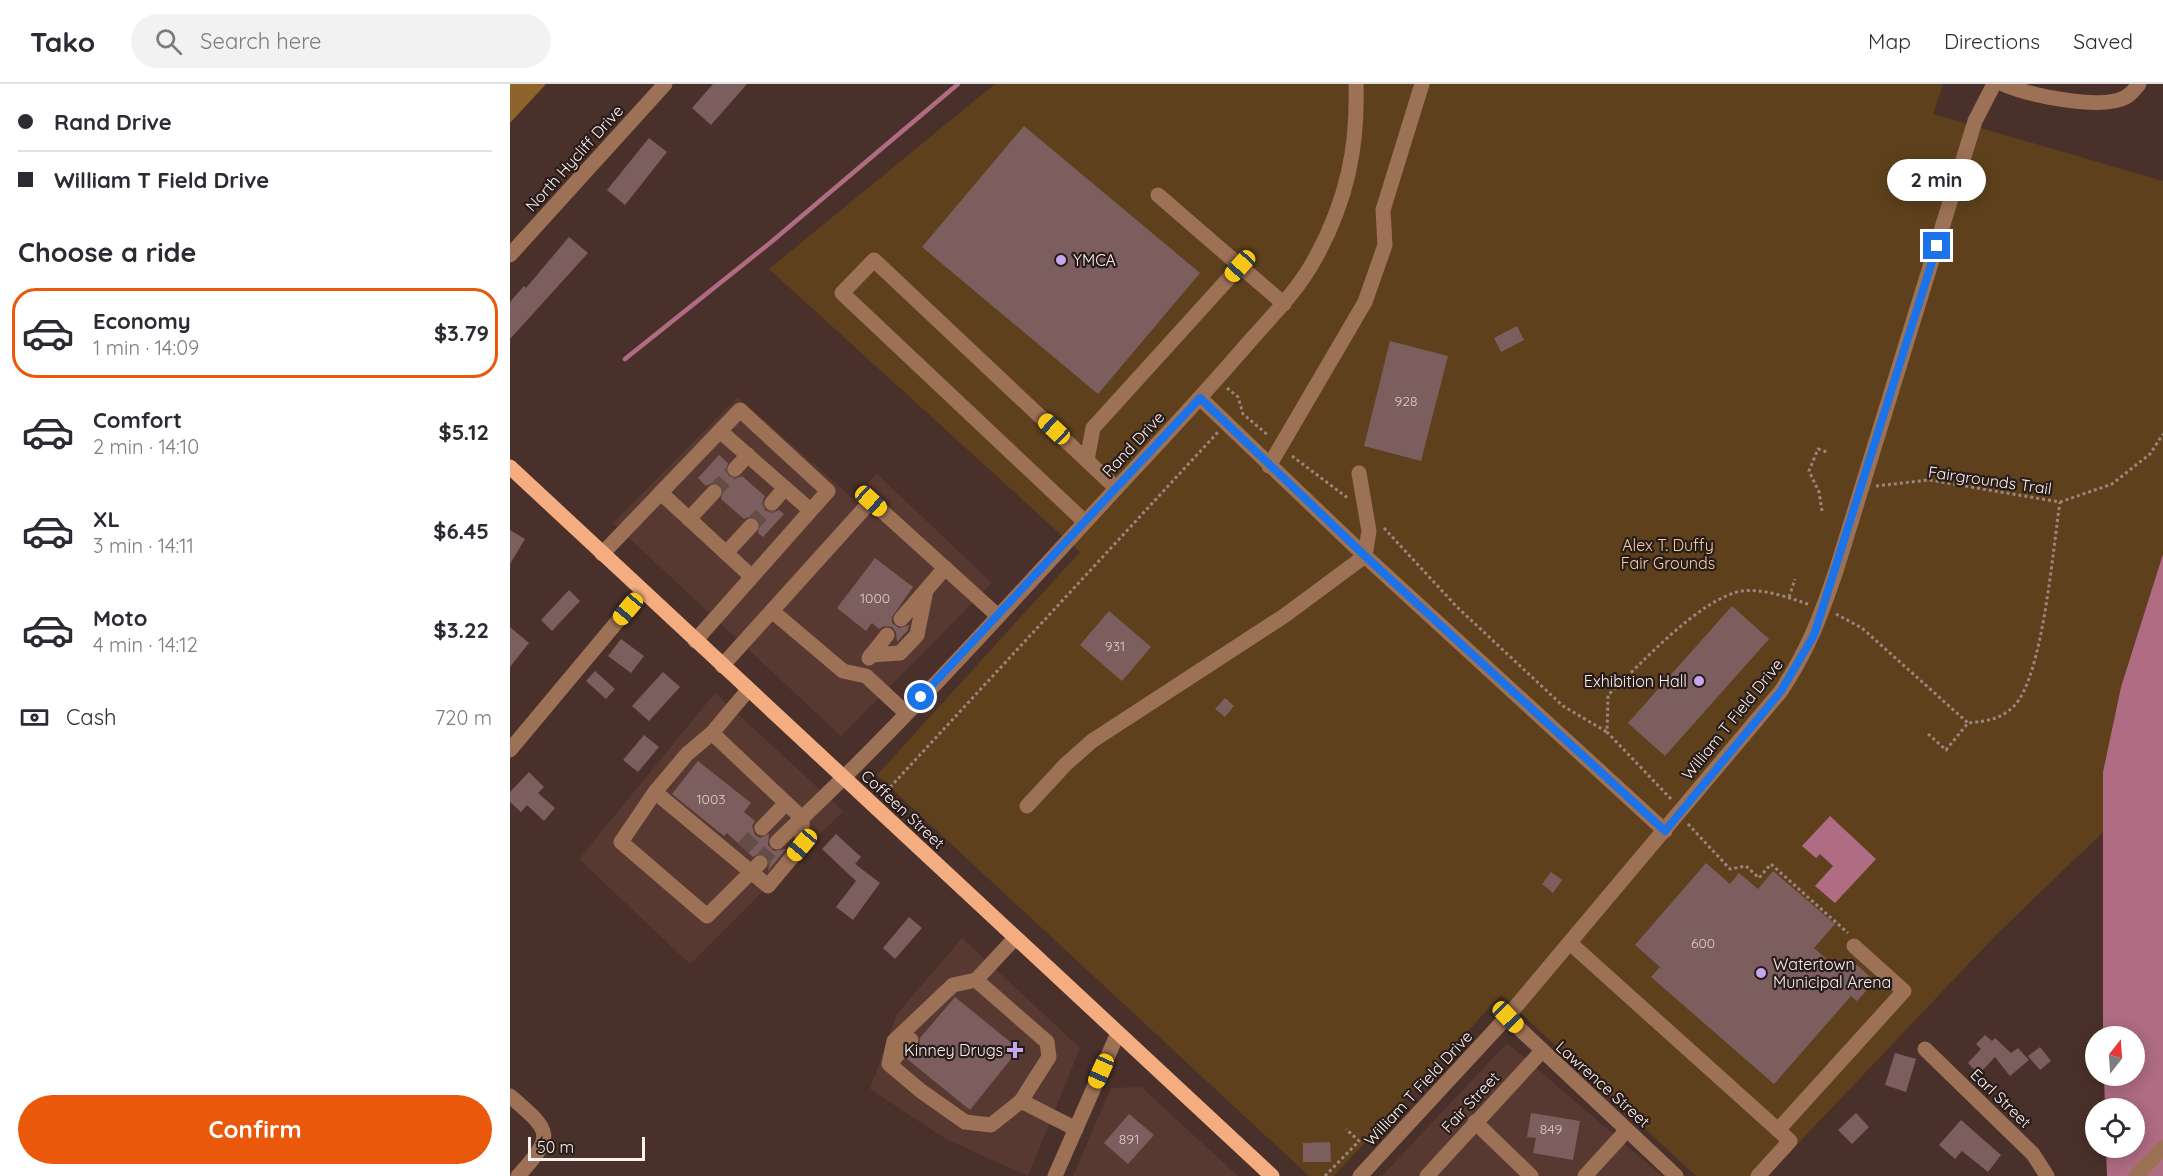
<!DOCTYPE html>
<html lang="en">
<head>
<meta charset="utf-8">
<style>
	:root { --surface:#fff; --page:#f2f2f3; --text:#2b2b33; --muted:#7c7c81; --line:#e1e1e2; --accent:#ea580c }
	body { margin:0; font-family:Quicksand,sans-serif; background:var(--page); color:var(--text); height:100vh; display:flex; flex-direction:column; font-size:22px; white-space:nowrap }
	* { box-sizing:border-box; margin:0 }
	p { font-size:20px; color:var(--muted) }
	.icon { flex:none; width:33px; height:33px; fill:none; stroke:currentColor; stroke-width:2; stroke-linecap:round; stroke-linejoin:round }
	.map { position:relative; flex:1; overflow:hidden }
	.details { display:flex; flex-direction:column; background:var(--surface); width:510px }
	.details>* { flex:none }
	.top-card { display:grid; align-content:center; height:132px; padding:0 18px; background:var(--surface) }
	.needle { width:39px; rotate:17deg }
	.fabs { position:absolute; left:1575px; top:942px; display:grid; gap:12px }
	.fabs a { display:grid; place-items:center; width:60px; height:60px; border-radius:50%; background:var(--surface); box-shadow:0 3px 15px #0003; font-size:30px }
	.scale { position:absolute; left:18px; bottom:15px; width:117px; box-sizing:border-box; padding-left:6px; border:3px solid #fef0ed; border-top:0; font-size:16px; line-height:21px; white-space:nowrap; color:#fef0ed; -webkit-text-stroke:4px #271c19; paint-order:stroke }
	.end { position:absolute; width:27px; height:27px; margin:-14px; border:8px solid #1a73e8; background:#fff; box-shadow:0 0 0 3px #fff }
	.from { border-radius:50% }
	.bubble { position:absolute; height:42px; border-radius:21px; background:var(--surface); box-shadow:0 3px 15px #0003; font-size:20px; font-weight:700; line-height:42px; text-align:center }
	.car { position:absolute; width:18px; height:36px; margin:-18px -9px; border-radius:8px; box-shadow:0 0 4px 2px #0007; background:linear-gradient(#f5c518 24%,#345 0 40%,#f5c518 0 76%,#345 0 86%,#f5c518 0) }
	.top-card b { display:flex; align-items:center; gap:21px; height:57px; font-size:22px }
	.top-card b+b { border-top:2px solid var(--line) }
	.top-card i { width:15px; height:15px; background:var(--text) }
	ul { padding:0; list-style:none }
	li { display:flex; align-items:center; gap:18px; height:90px; margin:0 12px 9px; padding:0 6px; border:3px solid transparent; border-radius:24px }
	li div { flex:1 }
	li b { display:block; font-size:22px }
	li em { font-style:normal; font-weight:700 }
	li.on { border-color:var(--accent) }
	li>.icon { width:54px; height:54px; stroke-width:1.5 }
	h2 { padding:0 18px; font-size:27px; line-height:72px }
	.pay { display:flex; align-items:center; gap:15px; height:66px; padding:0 18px; font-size:22px }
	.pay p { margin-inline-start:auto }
	.action { display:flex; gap:12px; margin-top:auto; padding:12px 18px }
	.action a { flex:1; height:69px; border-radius:36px; background:var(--accent); color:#fff; font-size:24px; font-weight:700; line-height:69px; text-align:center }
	header { display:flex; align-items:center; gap:36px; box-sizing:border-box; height:84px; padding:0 30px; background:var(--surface); border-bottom:2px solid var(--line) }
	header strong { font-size:28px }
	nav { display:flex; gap:33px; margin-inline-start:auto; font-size:21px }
	.search { width:420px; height:54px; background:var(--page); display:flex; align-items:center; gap:15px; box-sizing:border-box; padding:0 21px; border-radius:33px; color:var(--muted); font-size:22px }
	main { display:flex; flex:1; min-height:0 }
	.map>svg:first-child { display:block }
	.built { fill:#583931 }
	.green { fill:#5e411c }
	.forest { fill:#8f642b }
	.water { fill:#af6c83 }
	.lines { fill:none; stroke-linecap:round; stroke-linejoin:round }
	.stream { stroke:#af6c83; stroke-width:4.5 }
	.building { fill:#7c5e5f }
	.minor-tunnel { stroke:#654d47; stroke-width:15; stroke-dasharray:15 8; stroke-linecap:butt }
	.path { stroke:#9a8580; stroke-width:3; stroke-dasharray:3 3; stroke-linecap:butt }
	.minor { stroke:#9d7156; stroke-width:15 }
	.major { stroke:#f4ad80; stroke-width:15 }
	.route { stroke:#1a73e8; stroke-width:8 }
	.poi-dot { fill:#c5a7f1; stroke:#271c19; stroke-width:2 }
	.labels { text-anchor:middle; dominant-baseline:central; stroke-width:4.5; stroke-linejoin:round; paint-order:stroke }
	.number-label { font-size:14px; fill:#deccca }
	.street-label { font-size:16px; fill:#fef0ed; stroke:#271c19 }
	.poi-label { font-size:16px; fill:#fef0ed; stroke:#271c19; text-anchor:start }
	.park-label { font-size:16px; fill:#f6d0a3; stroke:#271c19 }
</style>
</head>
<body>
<header>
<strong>Tako</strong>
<div class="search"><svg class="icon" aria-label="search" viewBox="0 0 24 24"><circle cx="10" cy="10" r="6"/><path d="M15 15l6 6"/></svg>Search here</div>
<nav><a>Map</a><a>Directions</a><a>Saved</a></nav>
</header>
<main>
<section class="details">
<div class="top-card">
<b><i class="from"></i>Rand Drive</b>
<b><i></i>William T Field Drive</b>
</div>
<h2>Choose a ride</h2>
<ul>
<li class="on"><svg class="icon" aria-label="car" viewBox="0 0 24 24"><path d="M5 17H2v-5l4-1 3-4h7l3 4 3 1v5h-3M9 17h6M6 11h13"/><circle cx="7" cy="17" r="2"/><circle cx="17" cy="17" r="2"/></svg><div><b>Economy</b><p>1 min · 14:09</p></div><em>$3.79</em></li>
<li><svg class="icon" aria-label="car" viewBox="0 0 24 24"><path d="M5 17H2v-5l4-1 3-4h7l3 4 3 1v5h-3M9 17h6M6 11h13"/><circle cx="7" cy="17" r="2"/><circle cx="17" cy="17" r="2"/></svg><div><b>Comfort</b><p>2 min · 14:10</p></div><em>$5.12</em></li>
<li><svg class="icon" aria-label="car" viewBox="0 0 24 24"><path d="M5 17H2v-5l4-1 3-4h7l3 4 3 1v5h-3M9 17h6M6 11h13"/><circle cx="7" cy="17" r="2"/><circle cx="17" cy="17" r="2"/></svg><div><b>XL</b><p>3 min · 14:11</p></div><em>$6.45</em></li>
<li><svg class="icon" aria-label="car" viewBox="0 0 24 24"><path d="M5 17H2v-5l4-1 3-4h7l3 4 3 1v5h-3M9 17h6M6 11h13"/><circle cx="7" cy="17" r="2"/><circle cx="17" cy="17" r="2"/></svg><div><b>Moto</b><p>4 min · 14:12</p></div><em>$3.22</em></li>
</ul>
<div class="pay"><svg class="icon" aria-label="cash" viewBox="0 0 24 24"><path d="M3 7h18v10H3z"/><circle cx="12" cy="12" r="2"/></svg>Cash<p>720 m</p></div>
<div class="action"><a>Confirm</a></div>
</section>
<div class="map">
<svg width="1653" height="1092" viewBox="0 0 1653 1092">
	<rect width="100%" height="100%" fill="#4a302a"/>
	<!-- built -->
	<g class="built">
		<polygon points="228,313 342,414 367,390 482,499 331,652 103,439"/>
		<polygon points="205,609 333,727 180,880 69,775"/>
		<polygon points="452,854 570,964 518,1092 436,1055 360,1005 387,930"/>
		<polygon points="997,959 1152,1092 872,1092"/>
		<polygon points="631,1003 728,1092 563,1092 601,1004"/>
	</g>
	<!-- green -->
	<polygon class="green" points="485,0 1433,0 1423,30 1653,97 1653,470 1611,603 1593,688 1593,748 1487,850 1257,1092 1186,1092 991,911 824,1092 799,1092 367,691 570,468 259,185"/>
	<!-- forest -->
	<polygon class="forest" points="0,0 36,0 0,39"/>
	<!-- water -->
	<g class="water">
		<polygon points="1653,470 1653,1092 1597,1092 1596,1064 1624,1064 1624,1024 1595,1024 1594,992 1624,992 1624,952 1593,952 1593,688 1611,603"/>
		<polygon points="1320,732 1366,775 1325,819 1305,802 1323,782 1310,770 1306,774 1292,762"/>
	</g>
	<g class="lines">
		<!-- stream -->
		<polyline class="stream" points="115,275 260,159 448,0"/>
	</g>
	<!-- building -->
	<g class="building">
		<polygon points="203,0 237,0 201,41 182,24"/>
		<polygon points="514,42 690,189 588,310 412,163"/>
		<polygon points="139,54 157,68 115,121 97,106"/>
		<polygon points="59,153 78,169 0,255 0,218 14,202 16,204"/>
		<polygon points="1007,242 1014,256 991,268 984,254"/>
		<polygon points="880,257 938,272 911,377 854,362"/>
		<polygon points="209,371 218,379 216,387 219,392 227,394 232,392 255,412 252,418 255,426 261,429 269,426 274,430 253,453 248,449 250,440 247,435 239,433 234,435 211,415 213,406 210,400 202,399 196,402 188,394"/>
		<polygon points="0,446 15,455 0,480"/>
		<polygon points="365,474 403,503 382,533 382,539 389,544 399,541 398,546 387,558 386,548 382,543 374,542 369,545 362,539 356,547 327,524"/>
		<polygon points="59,506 70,517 42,547 31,536"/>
		<polygon points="1222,522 1259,555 1155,672 1118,639"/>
		<polygon points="599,527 641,563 612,597 570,561"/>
		<polygon points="0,543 19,559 0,583"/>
		<polygon points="111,555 134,572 121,589 98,572"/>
		<polygon points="85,587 105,605 96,615 76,597"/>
		<polygon points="153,588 170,603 139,637 122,622"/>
		<polygon points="715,614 724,622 715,633 705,625"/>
		<polygon points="134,651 149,663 128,688 113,676"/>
		<polygon points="188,677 241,719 234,728 245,737 242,742 245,751 250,754 259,750 258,761 264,767 276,765 258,787 260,777 256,772 248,770 243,773 217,749 214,752 162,710"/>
		<polygon points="19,688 34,703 28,709 45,724 34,737 17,721 11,728 0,718 0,708"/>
		<polygon points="326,750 351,773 345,780 370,799 343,836 326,823 346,797 312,765"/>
		<polygon points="1196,779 1220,800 1229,789 1248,805 1263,787 1325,840 1304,864 1329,886 1339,874 1365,897 1347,917 1341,912 1264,1000 1141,893 1150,883 1125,861"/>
		<polygon points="1041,788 1052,796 1043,809 1032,800"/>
		<polygon points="399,833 412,844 385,875 373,864"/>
		<polygon points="445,913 509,965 460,1026 397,975 409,962 410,954"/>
		<polygon points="1475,951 1482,957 1485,954 1501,969 1508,964 1519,976 1500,992 1485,973 1469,990 1458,979 1471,965 1466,960"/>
		<polygon points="1530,963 1541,977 1530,986 1518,972"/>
		<polygon points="1385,969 1406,975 1396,1008 1375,1001"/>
		<polygon points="1021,1029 1070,1037 1063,1076 1023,1069 1026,1054 1017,1053"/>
		<polygon points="1346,1029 1359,1043 1342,1060 1328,1046"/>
		<polygon points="619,1030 644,1051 618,1080 594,1059"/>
		<polygon points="1451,1036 1491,1071 1478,1088 1452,1067 1445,1075 1429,1061"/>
		<polygon points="820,1058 821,1078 793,1078 793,1059"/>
	</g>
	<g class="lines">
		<!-- minor-tunnel -->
		<g class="minor-tunnel">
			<polyline points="204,408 225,385"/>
			<polyline points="241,442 262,419"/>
			<polyline points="233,764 252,744"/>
			<polyline points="250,779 267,758"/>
		</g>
		<!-- path -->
		<g class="path">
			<polyline points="717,304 728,313 733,330 759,352"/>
			<polyline points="782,372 839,415"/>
			<polyline points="1366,402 1419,396 1550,418 1602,400 1640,370 1653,350"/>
			<polyline points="1312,427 1309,408 1299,387 1308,365 1317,368"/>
			<polyline points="874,444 947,523 1053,622 1097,648"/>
			<polyline points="1279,513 1285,495"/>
			<polyline points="1326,530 1352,544 1458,639"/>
			<path d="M1418,650l18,16 22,-27c18,-2 32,-3 46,-17 29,-29 39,-159 46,-204"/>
			<polyline points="372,712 708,348"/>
			<path d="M1161,715l-64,-67 1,-37c32,-30 92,-97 134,-104 20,-3 49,7 68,14"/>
			<polyline points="1178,740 1220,785 1236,782 1249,794 1261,780 1338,849"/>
			<polyline points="815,1092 849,1057 836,1045"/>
		</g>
		<!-- minor -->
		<g class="minor">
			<path d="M1493,0c26,11 98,27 123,13 5,-3 10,-9 13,-13"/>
			<polyline points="648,111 774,220"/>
			<polyline points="0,171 155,0"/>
			<polyline points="690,314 855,472 1155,747"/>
			<polyline points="210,347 300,426"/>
			<polyline points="577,376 583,344 730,182"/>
			<polyline points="759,382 855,218 875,161 873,126 912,0"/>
			<polyline points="225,385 238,371"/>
			<polyline points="151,409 241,492"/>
			<polyline points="262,419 275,404"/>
			<polyline points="179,435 204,408"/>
			<polyline points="575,438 332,209 364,176 606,404"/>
			<polyline points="216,469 241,442"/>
			<polyline points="92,470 230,326 318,407 185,557"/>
			<polyline points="262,527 333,587 356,592 396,629"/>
			<polyline points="391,535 435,484"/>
			<polyline points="361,571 390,569 407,551 416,506"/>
			<polyline points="359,574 377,551"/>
			<polyline points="212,582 361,417 488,532"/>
			<path d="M238,606l-36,43 90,85c118,-112 226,-235 336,-353 38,-41 75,-81 111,-123 24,-27 50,-53 67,-85 31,-57 42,-110 40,-173"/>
			<polyline points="202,649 177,670 145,708 258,802 292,761 292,734"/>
			<polyline points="0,666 132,508"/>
			<polyline points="145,708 111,758 197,832 250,779"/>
			<polyline points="517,722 556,680 582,657 774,532 855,472 859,447 849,389"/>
			<polyline points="252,744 276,719"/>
			<polyline points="267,758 292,734"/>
			<polyline points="505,854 466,896 443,901 384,957 379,980 411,1007 455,1038 481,1041 511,1017"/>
			<polyline points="1060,859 1268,1046 1394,907 1344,862"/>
			<polyline points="466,896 537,958 539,973 511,1017 566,1045"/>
			<polyline points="997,933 1166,1092"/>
			<polyline points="1415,965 1523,1070 1537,1092"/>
			<polyline points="381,978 401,956"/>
			<path d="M0,1012c42,36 45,39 8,80"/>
			<polyline points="965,1038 1021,1092"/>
			<polyline points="545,1092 608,949"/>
			<path d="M850,1092l147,-159 274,-326c27,-41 39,-73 55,-120l139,-450 19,-37"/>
			<polyline points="917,1092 1031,968"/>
			<polyline points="1075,1092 1117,1046"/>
			<polyline points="1248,1092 1280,1057 1268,1046"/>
			<polyline points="1626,1092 1653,1064"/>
		</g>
		<!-- major -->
		<polyline class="major" points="0,383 762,1092"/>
	</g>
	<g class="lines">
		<!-- route -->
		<polyline class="route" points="411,613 690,314 855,472 1155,747 1271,607 1304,551 1427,162"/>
	</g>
	<!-- markers -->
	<g class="poi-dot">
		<circle cx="551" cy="176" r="6"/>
		<circle cx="1189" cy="597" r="6"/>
		<circle cx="1251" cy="889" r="6"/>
		<path d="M502 957h6v6h6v6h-6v6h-6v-6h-6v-6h6z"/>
	</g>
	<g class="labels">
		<!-- number labels -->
		<g class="number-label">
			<text x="896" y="317">928</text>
			<text x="365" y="514">1000</text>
			<text x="605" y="562">931</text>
			<text x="201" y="715">1003</text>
			<text x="1193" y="859">600</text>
			<text x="1041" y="1045">849</text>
			<text x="619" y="1055">891</text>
		</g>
		<!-- street labels -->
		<g class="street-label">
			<text transform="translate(64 74) rotate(-48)">North Hycliff Drive</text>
			<text transform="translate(623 360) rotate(-47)">Rand Drive</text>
			<text transform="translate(1480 396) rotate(8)">Fairgrounds Trail</text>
			<text transform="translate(1222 635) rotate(-51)">William T Field Drive</text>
			<text transform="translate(393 725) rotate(43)">Coffeen Street</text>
			<text transform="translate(1093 1000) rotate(42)">Lawrence Street</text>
			<text transform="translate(908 1004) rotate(-47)">William T Field Drive</text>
			<text transform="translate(1491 1014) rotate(44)">Earl Street</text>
			<text transform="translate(960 1018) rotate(-47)">Fair Street</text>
		</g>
		<!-- poi labels -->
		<g class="poi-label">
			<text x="563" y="176">YMCA</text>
			<text x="1177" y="597" text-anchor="end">Exhibition Hall</text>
			<text x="1263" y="880">Watertown<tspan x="1263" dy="18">Municipal Arena</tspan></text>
			<text x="493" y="966" text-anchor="end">Kinney Drugs</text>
		</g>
		<!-- park labels -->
		<g class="park-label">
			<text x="1158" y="461">Alex T. Duffy<tspan x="1158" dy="18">Fair Grounds</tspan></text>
		</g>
	</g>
</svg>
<div class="fabs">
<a><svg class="needle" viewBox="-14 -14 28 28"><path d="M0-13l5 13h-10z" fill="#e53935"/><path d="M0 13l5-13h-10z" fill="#7c7c81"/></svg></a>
<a><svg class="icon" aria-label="locate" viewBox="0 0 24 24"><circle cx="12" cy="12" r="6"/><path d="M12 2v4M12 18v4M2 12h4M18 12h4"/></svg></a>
</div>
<div class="scale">50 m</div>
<i class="end from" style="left:411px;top:613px"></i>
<i class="end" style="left:1427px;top:162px"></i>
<div class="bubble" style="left:1377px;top:75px;width:99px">2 min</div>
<i class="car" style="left:730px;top:182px;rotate:222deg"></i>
<i class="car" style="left:544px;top:345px;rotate:313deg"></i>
<i class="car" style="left:361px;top:417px;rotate:132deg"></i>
<i class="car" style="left:118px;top:525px;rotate:220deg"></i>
<i class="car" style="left:292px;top:761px;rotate:220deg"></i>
<i class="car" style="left:998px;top:933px;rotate:136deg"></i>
<i class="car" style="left:591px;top:987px;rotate:204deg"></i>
</div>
</main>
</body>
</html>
